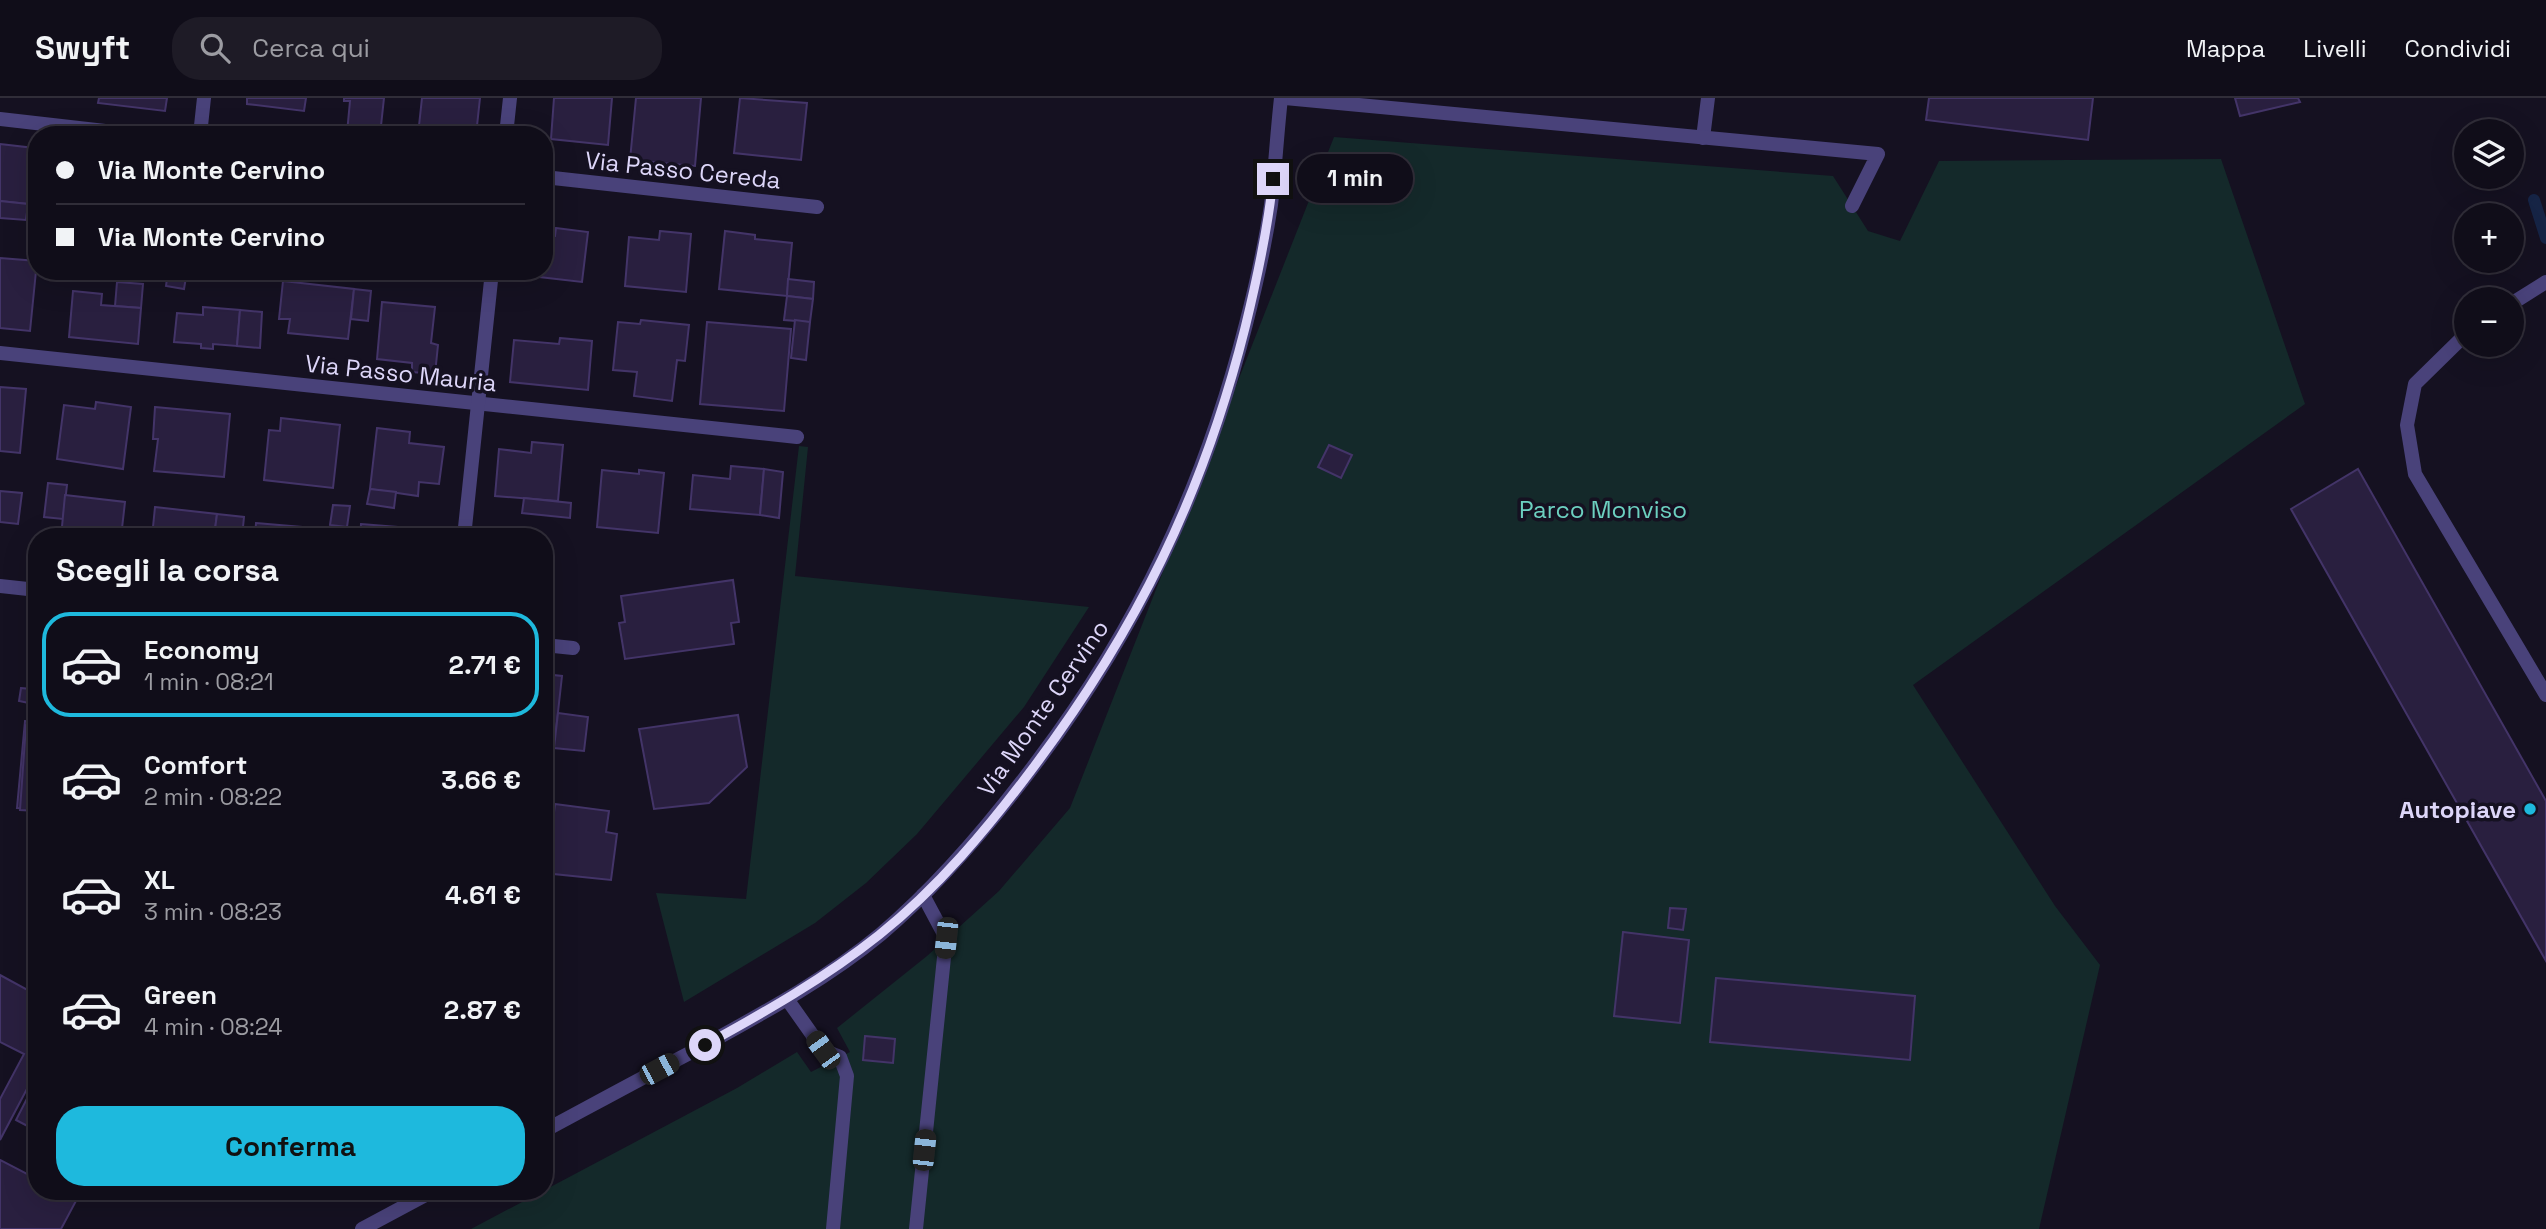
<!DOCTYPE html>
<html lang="it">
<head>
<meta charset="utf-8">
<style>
	:root { --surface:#100d19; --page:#1e1b26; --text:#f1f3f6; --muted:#9c9ca2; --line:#302d38; --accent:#1eb9dd }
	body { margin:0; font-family:"Space Grotesk",sans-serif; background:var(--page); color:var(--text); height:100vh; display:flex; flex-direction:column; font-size:26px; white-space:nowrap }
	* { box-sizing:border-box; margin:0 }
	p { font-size:23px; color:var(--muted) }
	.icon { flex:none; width:38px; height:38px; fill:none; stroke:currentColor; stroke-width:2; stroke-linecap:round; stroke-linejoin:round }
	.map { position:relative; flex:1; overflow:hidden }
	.side { position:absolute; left:28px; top:430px; width:525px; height:672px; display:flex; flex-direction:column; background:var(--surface); border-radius:28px; box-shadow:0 7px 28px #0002,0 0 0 2px var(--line) }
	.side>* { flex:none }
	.top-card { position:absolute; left:28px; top:28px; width:525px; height:154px; border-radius:28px; box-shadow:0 7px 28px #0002,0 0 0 2px var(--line); display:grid; align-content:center; height:154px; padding:0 28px; background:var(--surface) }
	.tools { position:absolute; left:2454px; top:21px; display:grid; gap:14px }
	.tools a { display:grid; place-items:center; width:70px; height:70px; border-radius:50%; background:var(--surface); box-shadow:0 7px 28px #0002,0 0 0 2px var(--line); font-size:35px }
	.end { position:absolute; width:32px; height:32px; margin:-16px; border:9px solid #ddd6f9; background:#111; box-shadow:0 0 0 4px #111 }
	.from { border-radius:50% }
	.bubble { position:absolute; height:49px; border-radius:24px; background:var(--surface); box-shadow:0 7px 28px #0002,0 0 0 2px var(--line); font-size:23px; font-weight:700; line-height:49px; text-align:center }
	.car { position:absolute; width:21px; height:42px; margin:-21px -10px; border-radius:9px; box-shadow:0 0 5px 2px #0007; background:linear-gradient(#222 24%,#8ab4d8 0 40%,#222 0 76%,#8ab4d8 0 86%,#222 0) }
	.top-card b { display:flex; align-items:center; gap:24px; height:66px; font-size:26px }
	.top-card b+b { border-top:2px solid var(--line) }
	.top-card i { width:18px; height:18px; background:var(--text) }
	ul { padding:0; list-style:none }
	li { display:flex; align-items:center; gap:21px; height:105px; margin:0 14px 10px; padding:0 14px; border:4px solid transparent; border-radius:28px }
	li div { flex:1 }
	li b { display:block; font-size:26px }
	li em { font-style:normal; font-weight:700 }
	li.on { border-color:var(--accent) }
	li>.icon { width:63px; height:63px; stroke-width:1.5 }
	h2 { padding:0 28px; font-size:32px; line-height:84px }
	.action { display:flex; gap:14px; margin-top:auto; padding:14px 28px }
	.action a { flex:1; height:80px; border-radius:28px; background:var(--accent); color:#111; font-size:28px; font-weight:700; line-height:80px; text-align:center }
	header { display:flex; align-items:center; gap:42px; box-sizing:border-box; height:98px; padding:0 35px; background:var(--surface); border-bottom:2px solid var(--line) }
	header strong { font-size:33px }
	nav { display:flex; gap:38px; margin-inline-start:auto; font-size:24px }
	.search { width:490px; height:63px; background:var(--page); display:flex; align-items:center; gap:18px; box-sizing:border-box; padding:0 24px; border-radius:28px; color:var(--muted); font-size:26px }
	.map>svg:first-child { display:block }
	.green { fill:#14292a }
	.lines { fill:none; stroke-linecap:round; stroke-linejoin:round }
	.stream { stroke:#162445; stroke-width:12 }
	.building { fill:#291f3f; stroke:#433468; stroke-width:2 }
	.lane { stroke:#49427a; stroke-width:14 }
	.street { stroke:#49427a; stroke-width:14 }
	.route { stroke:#ddd6f9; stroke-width:9 }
	.poi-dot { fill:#1eb9dd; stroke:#151121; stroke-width:2.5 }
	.labels { text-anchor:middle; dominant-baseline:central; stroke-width:7; stroke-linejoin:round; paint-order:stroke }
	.street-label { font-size:24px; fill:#ddd6f9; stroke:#151121 }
	.park-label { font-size:24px; fill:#6cd0c0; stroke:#151121 }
	.poi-label { font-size:24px; font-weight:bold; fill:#ddd6f9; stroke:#151121; text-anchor:end }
</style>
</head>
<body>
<header>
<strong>Swyft</strong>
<div class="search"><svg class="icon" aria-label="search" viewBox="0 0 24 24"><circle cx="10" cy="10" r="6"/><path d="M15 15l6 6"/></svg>Cerca qui</div>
<nav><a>Mappa</a><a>Livelli</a><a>Condividi</a></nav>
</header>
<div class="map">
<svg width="2546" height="1131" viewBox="0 0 2546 1131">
	<rect width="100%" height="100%" fill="#151121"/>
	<!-- green -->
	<g class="green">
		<polygon points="1334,39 1833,78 1868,133 1900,143 1939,63 2221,61 2305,306 1913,587 2055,808 2100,867 2039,1131 471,1131 737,990 797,954 811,974 850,954 837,930 927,858 999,793 1070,710"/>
		<polygon points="799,348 808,349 795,478 1089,509 1024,609 917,736 866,785 815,825 684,904 656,795 746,801"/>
	</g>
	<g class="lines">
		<!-- stream -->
		<polyline class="stream" points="2534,102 2546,140"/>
	</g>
	<!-- building -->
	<g class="building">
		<polygon points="99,0 167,0 165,13 98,5"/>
		<polygon points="247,0 306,0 304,13 247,6"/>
		<polygon points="344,0 384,0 380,37 347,35 350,3 344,3"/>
		<polygon points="422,0 480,0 476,37 418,37"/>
		<polygon points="554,0 612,0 608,47 551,41"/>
		<polygon points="636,0 701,0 695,68 630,62"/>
		<polygon points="740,0 807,5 801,62 734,55"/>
		<polygon points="1929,0 2093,0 2088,42 1926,22"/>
		<polygon points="2235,0 2298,0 2300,4 2240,18"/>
		<polygon points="0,46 34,50 28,106 0,103"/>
		<polygon points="0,103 28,106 26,122 0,120"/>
		<polygon points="556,130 588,134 582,184 522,177 522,173 544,173 544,137 555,138"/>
		<polygon points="660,133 691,136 686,194 625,188 629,139 659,142"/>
		<polygon points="725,133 755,137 755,141 792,145 787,198 719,191"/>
		<polygon points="0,160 37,163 30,233 0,230"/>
		<polygon points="168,173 187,173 184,191 166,188"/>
		<polygon points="788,181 814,184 813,201 787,198"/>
		<polygon points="283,183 354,191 348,241 288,235 290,221 279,221"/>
		<polygon points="117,184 143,186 141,210 115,208"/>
		<polygon points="354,191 371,193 368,223 351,221"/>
		<polygon points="73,193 102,196 101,207 141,210 138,246 69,239"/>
		<polygon points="787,198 813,201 810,224 784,222"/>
		<polygon points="382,204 435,209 431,245 438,247 435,276 412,274 412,265 377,261"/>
		<polygon points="203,209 240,212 237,248 213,246 213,251 201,250 201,246 174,244 177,215 203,217"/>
		<polygon points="240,212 262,214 260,250 237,248"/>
		<polygon points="641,222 689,227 685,263 677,262 672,303 634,298 637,274 613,272 618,224 640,226"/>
		<polygon points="795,222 810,224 806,262 791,260"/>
		<polygon points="707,224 791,231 784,313 700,306"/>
		<polygon points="560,240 592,243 588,292 510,284 514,242 559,246"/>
		<polygon points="0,289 26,291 20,355 0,353"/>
		<polygon points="96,304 131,309 123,371 57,361 64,307 95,311"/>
		<polygon points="155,309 230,316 224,379 154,373 158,341 153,341"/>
		<polygon points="281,320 340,327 333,390 264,382 269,332 280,333"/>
		<polygon points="377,330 410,334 409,345 444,349 439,386 419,384 418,398 370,391"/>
		<polygon points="532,344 563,347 558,403 495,398 499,351 531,355"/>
		<polygon points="1329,347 1352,357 1341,380 1318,369"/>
		<polygon points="731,368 764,371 760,417 690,411 693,377 730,381"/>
		<polygon points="764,371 783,374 779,420 760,417"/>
		<polygon points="2358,371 2546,703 2546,863 2291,411"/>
		<polygon points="602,372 639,376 639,372 664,375 658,435 597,429"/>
		<polygon points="48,385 67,387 63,421 44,419"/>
		<polygon points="370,391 396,394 394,410 367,406"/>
		<polygon points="0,393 22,395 18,426 0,424"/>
		<polygon points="65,397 125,404 121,439 61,439"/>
		<polygon points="524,400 571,405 570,420 522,415"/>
		<polygon points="333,407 350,408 347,429 330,427"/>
		<polygon points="155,409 217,416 214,439 152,439"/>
		<polygon points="217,416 244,419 242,439 214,439"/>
		<polygon points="256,425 325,431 325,439 255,439"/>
		<polygon points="361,426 422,431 422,439 360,439"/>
		<polygon points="733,482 739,524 731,525 734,546 625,561 619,525 625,524 621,498"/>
		<polygon points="37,528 37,589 31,589"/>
		<polygon points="544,576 562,578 554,650 544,649"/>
		<polygon points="21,590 31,591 29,605 19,603"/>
		<polygon points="558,615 588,619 584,653 554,650"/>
		<polygon points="738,617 747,669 709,705 654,711 639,631"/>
		<polygon points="25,623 37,624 37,711 17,710"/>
		<polygon points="26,627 37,628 37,713 20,712"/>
		<polygon points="555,706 609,713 606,734 617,736 611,782 544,775 545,739 551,740"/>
		<polygon points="1670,810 1686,811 1683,832 1668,830"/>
		<polygon points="1623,834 1689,842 1680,925 1614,918"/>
		<polygon points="0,877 37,897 37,972 0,1042 0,1001 24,956 0,944"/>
		<polygon points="1716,880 1915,898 1910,962 1710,944"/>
		<polygon points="865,938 895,941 893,965 863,962"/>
		<polygon points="37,981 37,1033 16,1022"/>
		<polygon points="0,1062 37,1081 37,1094 62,1094 77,1101 61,1131 0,1131"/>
	</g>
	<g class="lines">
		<!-- lane -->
		<g class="lane">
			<polyline points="1703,40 1708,0"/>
			<polyline points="2511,206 2546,184"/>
			<polyline points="2466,236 2415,286 2407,327 2415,376 2546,597"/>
			<polyline points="544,547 573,550"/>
			<polyline points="787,901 823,952 840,959 847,978 833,1131"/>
			<polyline points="916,1131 946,840 923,797"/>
		</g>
		<!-- street -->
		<g class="street">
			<polyline points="1285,0 1878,56 1852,108"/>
			<polyline points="0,21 140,37"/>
			<polyline points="200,37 204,0"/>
			<polyline points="506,37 510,0"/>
			<polyline points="544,79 817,109"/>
			<polyline points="0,255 797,339"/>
			<polyline points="464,439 492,173"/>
			<polyline points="0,488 37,492"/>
			<path d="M544,1033c54,-29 107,-58 161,-86 60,-33 123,-67 176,-111 60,-51 111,-112 158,-175 100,-133 166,-274 207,-435 10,-39 19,-79 25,-119 4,-35 6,-71 10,-107"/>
			<polyline points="362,1131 431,1094"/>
		</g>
	</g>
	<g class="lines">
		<!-- route -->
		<path class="route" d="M705,947c60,-33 120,-67 174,-110 59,-47 109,-107 154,-167 103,-137 170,-273 212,-440 12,-49 23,-98 28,-149"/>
	</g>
	<!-- markers -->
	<circle class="poi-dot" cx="2530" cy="711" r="7"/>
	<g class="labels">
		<!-- street labels -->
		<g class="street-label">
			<text transform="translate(683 72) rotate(6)">Via Passo Cereda</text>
			<text transform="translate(401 275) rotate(6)">Via Passo Mauria</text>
			<text transform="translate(1043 610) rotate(-55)">Via Monte Cervino</text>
		</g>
		<!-- park labels -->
		<g class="park-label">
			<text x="1603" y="411">Parco Monviso</text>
		</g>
		<!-- poi labels -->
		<g class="poi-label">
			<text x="2516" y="711">Autopiave</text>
		</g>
	</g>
</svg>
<div class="tools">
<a><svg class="icon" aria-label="layers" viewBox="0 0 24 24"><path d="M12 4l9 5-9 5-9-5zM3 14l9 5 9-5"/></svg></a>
<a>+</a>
<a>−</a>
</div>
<i class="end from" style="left:705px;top:947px"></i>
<i class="end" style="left:1273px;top:81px"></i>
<div class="bubble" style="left:1297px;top:56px;width:116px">1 min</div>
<i class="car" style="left:946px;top:840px;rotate:186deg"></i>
<i class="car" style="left:823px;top:952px;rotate:324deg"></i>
<i class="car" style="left:659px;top:971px;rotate:62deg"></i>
<i class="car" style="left:924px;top:1052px;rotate:6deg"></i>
<div class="top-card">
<b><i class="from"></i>Via Monte Cervino</b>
<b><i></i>Via Monte Cervino</b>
</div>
<section class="side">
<h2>Scegli la corsa</h2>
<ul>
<li class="on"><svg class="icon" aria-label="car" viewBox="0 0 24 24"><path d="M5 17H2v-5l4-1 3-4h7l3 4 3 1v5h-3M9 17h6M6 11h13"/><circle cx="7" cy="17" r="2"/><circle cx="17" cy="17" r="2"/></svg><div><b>Economy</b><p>1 min · 08:21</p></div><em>2.71 €</em></li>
<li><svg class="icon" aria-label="car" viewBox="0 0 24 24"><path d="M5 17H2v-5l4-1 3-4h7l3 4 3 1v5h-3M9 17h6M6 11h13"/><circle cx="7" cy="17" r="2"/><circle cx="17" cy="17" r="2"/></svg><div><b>Comfort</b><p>2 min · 08:22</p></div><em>3.66 €</em></li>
<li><svg class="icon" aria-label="car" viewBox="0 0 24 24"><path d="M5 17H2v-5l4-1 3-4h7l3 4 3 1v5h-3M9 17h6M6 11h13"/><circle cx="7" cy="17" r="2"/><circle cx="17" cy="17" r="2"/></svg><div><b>XL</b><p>3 min · 08:23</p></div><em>4.61 €</em></li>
<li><svg class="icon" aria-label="car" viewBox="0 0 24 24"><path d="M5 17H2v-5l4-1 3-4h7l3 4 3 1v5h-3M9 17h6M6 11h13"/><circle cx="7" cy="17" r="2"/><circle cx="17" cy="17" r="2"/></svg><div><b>Green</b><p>4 min · 08:24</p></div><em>2.87 €</em></li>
</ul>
<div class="action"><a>Conferma</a></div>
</section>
</div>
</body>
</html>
